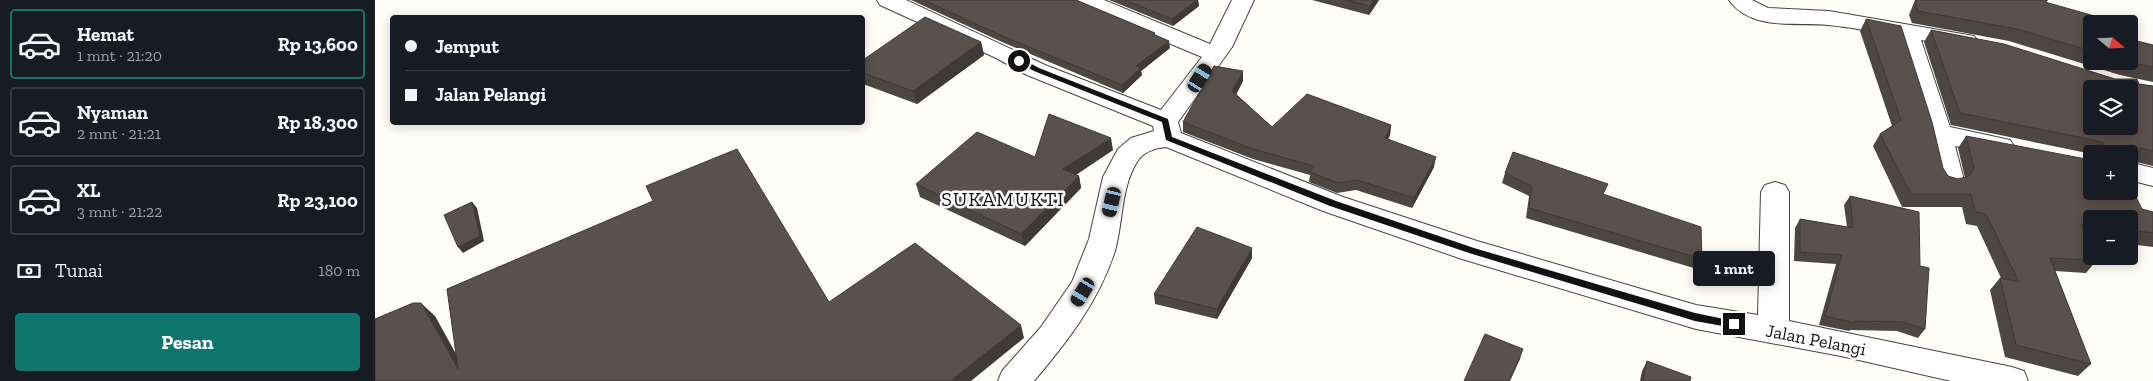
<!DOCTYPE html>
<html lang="id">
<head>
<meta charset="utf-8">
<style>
	:root { --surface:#171b24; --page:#20242c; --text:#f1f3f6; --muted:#9ea1a6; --line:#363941; --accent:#0f766e }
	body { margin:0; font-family:"Zilla Slab",serif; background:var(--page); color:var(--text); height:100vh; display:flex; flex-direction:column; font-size:19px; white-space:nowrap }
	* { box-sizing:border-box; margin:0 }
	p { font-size:16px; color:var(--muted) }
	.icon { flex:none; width:28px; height:28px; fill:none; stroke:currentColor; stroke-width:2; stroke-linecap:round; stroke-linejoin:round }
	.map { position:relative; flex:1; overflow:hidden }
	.sheet { display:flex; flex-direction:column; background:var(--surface); width:375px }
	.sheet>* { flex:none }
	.guide { position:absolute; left:15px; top:15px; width:475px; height:110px; border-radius:5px; box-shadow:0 2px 12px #0003; display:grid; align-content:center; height:110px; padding:0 15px; background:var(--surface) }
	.needle { width:32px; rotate:109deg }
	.tools { position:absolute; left:1708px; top:15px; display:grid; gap:10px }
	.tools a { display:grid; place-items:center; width:55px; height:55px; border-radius:5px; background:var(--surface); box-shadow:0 2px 12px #0003; font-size:25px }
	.end { position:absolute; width:22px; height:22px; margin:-11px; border:6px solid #111; background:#fff; box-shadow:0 0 0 2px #fff }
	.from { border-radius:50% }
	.bubble { position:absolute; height:35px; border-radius:5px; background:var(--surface); box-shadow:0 2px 12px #0003; font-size:16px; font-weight:700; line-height:35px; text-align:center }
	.car { position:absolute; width:15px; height:30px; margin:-15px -8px; border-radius:6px; box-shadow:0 0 4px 1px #0007; background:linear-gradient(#222 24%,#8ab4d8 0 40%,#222 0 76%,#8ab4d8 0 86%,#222 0) }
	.guide b { display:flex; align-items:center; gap:18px; height:48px; font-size:19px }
	.guide b+b { border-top:1px solid var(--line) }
	.guide i { width:12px; height:12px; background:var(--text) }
	ul { padding:9px 0 0; list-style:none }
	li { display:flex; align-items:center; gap:15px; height:70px; margin:0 10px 8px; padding:0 5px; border:2px solid var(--line); border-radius:5px }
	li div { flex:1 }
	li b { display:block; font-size:19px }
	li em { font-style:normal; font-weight:700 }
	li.selected { border-color:var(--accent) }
	li>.icon { width:45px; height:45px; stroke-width:1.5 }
	.pay { display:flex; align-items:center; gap:12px; height:55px; padding:0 15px; font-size:19px }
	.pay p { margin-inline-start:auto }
	.primary-button { display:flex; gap:10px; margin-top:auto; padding:10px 15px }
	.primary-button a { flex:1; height:58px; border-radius:5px; background:var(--accent); color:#fff; font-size:20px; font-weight:700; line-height:58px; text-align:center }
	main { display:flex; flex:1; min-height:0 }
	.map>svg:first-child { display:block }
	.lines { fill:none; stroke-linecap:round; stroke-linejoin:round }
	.minor-casing { stroke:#444; stroke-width:2 }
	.minor { fill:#fff; fill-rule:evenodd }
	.wall { fill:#4e4641 }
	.shaded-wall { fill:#403935 }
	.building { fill:#5b514c; stroke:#403935; fill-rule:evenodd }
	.route { fill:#111 }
	.labels { text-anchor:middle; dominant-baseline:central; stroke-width:5; stroke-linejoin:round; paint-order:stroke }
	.street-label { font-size:18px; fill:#111; stroke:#fff }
	.quarter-label { font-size:20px; letter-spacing:1px; fill:#111; stroke:#fff }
</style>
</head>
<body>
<main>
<section class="sheet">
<ul>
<li class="selected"><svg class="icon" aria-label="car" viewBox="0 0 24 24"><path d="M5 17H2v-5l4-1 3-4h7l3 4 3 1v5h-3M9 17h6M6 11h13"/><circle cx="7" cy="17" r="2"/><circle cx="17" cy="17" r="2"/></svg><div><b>Hemat</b><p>1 mnt · 21:20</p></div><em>Rp 13,600</em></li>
<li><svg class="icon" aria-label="car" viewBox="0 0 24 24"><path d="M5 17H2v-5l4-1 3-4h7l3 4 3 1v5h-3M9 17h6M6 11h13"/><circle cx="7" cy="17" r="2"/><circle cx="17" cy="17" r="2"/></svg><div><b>Nyaman</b><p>2 mnt · 21:21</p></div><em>Rp 18,300</em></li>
<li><svg class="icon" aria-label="car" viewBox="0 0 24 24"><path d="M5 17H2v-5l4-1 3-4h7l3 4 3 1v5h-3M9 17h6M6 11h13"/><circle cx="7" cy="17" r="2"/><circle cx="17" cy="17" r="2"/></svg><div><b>XL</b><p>3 mnt · 21:22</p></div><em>Rp 23,100</em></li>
</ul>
<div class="pay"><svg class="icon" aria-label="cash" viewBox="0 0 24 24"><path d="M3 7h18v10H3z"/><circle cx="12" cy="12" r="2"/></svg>Tunai<p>180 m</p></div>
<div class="primary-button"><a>Pesan</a></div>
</section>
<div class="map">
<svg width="1778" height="381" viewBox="0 0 1778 381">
	<rect width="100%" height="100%" fill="#fffdf5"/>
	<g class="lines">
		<defs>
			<g id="minor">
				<path d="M502,0h29l139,65 116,45 41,-53 -125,-52 -3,-5h30l106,44 22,-44h22l-22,47 -54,75 3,11 162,64 134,44 219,64 62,10 3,-123 4,-7 10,-3 10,3 4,7v129l223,46 12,4 4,10h-77l-110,-25 -145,-27 -234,-70 -139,-48 -157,-64c-11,1 -23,5 -29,15 -16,25 -14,61 -22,89 -16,50 -48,91 -81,130h-36l4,-10 39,-44 31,-45 17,-43 14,-62 15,-28 13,-11 23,-7 -1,-5 -126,-51 -33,-18 -114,-52z"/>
				<path d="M1354,0h23l16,8 61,3 145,25 4,5 -4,5 -8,2 -45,-8 29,87 60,13 4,6 -4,6 -9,3 -46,-9 9,34 -4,7 -10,3 -10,-3 -4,-7 -10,-46 -30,-98c-22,-4 -45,-9 -68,-11 -33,-3 -77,6 -99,-25z"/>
				<polygon points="1754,162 1778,168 1778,186 1754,180"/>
			</g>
		</defs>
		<!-- minor casing -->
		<use href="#minor" class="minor-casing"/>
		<!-- minor -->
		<use href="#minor" class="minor"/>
	</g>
	<!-- wall -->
	<g class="wall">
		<polygon points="536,0 701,0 780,33 780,35 795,48 766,71 767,75 748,93 627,42"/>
		<polygon points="734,0 823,0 824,6 798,26"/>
		<polygon points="937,0 1004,0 994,15"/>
		<polygon points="1540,0 1673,0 1671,3 1716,24 1716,61 1754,61 1778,45 1778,82 1745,75 1634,41 1537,23 1534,15"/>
		<polygon points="1491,19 1568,168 1573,176 1583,179 1590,178 1583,148 1591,136 1767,209 1778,212 1778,247 1754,244 1754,219 1716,219 1716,240 1712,239 1722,260 1711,273 1680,271 1716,364 1703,376 1630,357 1615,290 1625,278 1626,278 1602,226 1591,224 1587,207 1527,207 1498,146 1505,134 1517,126 1485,31"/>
		<polygon points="1556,30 1740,79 1764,84 1778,86 1778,166 1757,161 1754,165 1754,154 1717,154 1576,125 1549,42"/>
		<polygon points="606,42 609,55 542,104 488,84 488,60"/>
		<polygon points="868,81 861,94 897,127 1016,125 1015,135 1013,140 1059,167 1037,208 981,190 962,193 934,182 935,175 878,159 808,132 808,122"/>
		<polygon points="738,150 701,175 704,176 706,188 650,246 545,197 541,184"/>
		<polygon points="1130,173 1229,195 1327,259 1322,269 1151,218 1154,196 1127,183"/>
		<polygon points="1475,196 1545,266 1550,329 1543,338 1522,331 1475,330 1474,331 1444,325 1461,264 1419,261 1420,228 1425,219 1472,227 1469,205"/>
		<polygon points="877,258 842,319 780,304 779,294"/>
		<polygon points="1272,361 1315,381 1265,381 1267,371"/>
	</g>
	<!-- shaded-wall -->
	<g class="shaded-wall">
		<polygon points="822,0 823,0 824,6 798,26 797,19"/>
		<polygon points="999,0 1004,0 994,15 995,6"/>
		<polygon points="794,41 795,48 766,71 767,75 748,93 747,85 761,66"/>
		<polygon points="606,42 609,55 542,104 538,91"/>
		<polygon points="868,71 868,81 858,101 857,91"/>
		<polygon points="1016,125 1015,135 1008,148 1010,138"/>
		<polygon points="736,138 738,150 691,181 688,169"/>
		<polygon points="1061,157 1059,167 1037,208 1039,198"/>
		<polygon points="704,176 706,188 650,246 646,234"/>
		<polygon points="97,202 102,208 109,241 88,253 83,247"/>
		<polygon points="877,248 877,258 842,319 842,309"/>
		<polygon points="46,303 60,316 96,381 83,369"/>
		<polygon points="646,325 649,338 596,381 575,381"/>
		<polygon points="1148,349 1145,359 1135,381 1134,381"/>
	</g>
	<!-- building -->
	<g class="building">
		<polygon points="549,0 701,0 780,33 778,34 794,41 761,66 766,68 747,85 625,35"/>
		<polygon points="750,0 822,0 797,19"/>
		<polygon points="971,0 999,0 995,6"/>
		<polygon points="1542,0 1672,0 1670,2 1723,17 1726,24 1716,24 1716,51 1642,29 1543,11 1541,3"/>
		<polygon points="550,17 606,42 538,91 488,73 488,60"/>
		<polygon points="1491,19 1526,26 1557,122 1568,168 1573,176 1583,179 1594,176 1599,169 1591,136 1716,160 1716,191 1754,191 1754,183 1767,209 1778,212 1778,233 1754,230 1754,219 1716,219 1716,226 1706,225 1716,248 1716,256 1720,256 1722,260 1675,258 1716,364 1641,345 1625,278 1644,282 1611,214 1600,212 1596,194 1536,194 1505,134 1526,120"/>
		<path d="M1556,30l73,14 111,35h22l2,5 14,2v65l-13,-3 -2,7 -27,-6 3,5h-11v-12l-143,-29zM1716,89h38v37h-38z"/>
		<polygon points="1754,39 1778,45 1778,67 1749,61 1754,61"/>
		<polygon points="839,66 868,71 857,91 897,127 932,94 1016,125 1010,138 1061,157 1039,198 982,180 963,183 935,172 939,166 878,149 808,122"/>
		<polygon points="674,114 736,138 688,169 704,176 646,234 541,184 602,132 660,157"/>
		<polygon points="362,149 454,302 540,243 646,325 575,381 0,381 0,319 38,303 46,303 83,369 72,289 278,201 271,186"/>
		<polygon points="1138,152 1233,184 1228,194 1326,227 1327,259 1154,208 1157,186 1130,173"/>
		<polygon points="1475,196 1544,212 1545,266 1554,268 1550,329 1528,322 1480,321 1480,323 1450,316 1467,255 1425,252 1425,219 1478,228"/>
		<polygon points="97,202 105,236 83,247 69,215"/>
		<polygon points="822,227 877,248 842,309 779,294"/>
		<polygon points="1110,334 1148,349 1134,381 1089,381"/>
		<polygon points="1272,361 1316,377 1315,381 1268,381"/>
	</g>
	<!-- route -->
	<polygon class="route" points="642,59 647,59 664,68 793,119 797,137 961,201 1099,248 1320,313 1359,321 1364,324 1359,328 1320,321 1094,253 955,206 791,140 787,122 659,71 642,62"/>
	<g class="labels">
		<!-- street labels -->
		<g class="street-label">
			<text transform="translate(1441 340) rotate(11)">Jalan Pelangi</text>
		</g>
		<!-- quarter labels -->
		<g class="quarter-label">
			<text x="628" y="199">SUKAMUKTI</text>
		</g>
	</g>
</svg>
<div class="tools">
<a><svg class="needle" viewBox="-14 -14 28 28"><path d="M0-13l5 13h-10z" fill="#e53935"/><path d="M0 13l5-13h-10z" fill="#9ea1a6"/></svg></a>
<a><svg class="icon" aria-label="layers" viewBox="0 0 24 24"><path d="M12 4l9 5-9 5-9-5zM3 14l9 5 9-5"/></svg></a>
<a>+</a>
<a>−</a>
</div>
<i class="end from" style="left:644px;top:61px"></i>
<i class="end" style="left:1359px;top:324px"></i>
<div class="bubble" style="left:1318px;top:251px;width:82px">1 mnt</div>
<i class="car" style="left:825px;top:78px;rotate:32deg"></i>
<i class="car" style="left:737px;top:202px;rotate:193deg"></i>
<i class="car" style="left:708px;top:292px;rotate:211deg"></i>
<div class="guide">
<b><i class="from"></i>Jemput</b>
<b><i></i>Jalan Pelangi</b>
</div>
</div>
</main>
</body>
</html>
